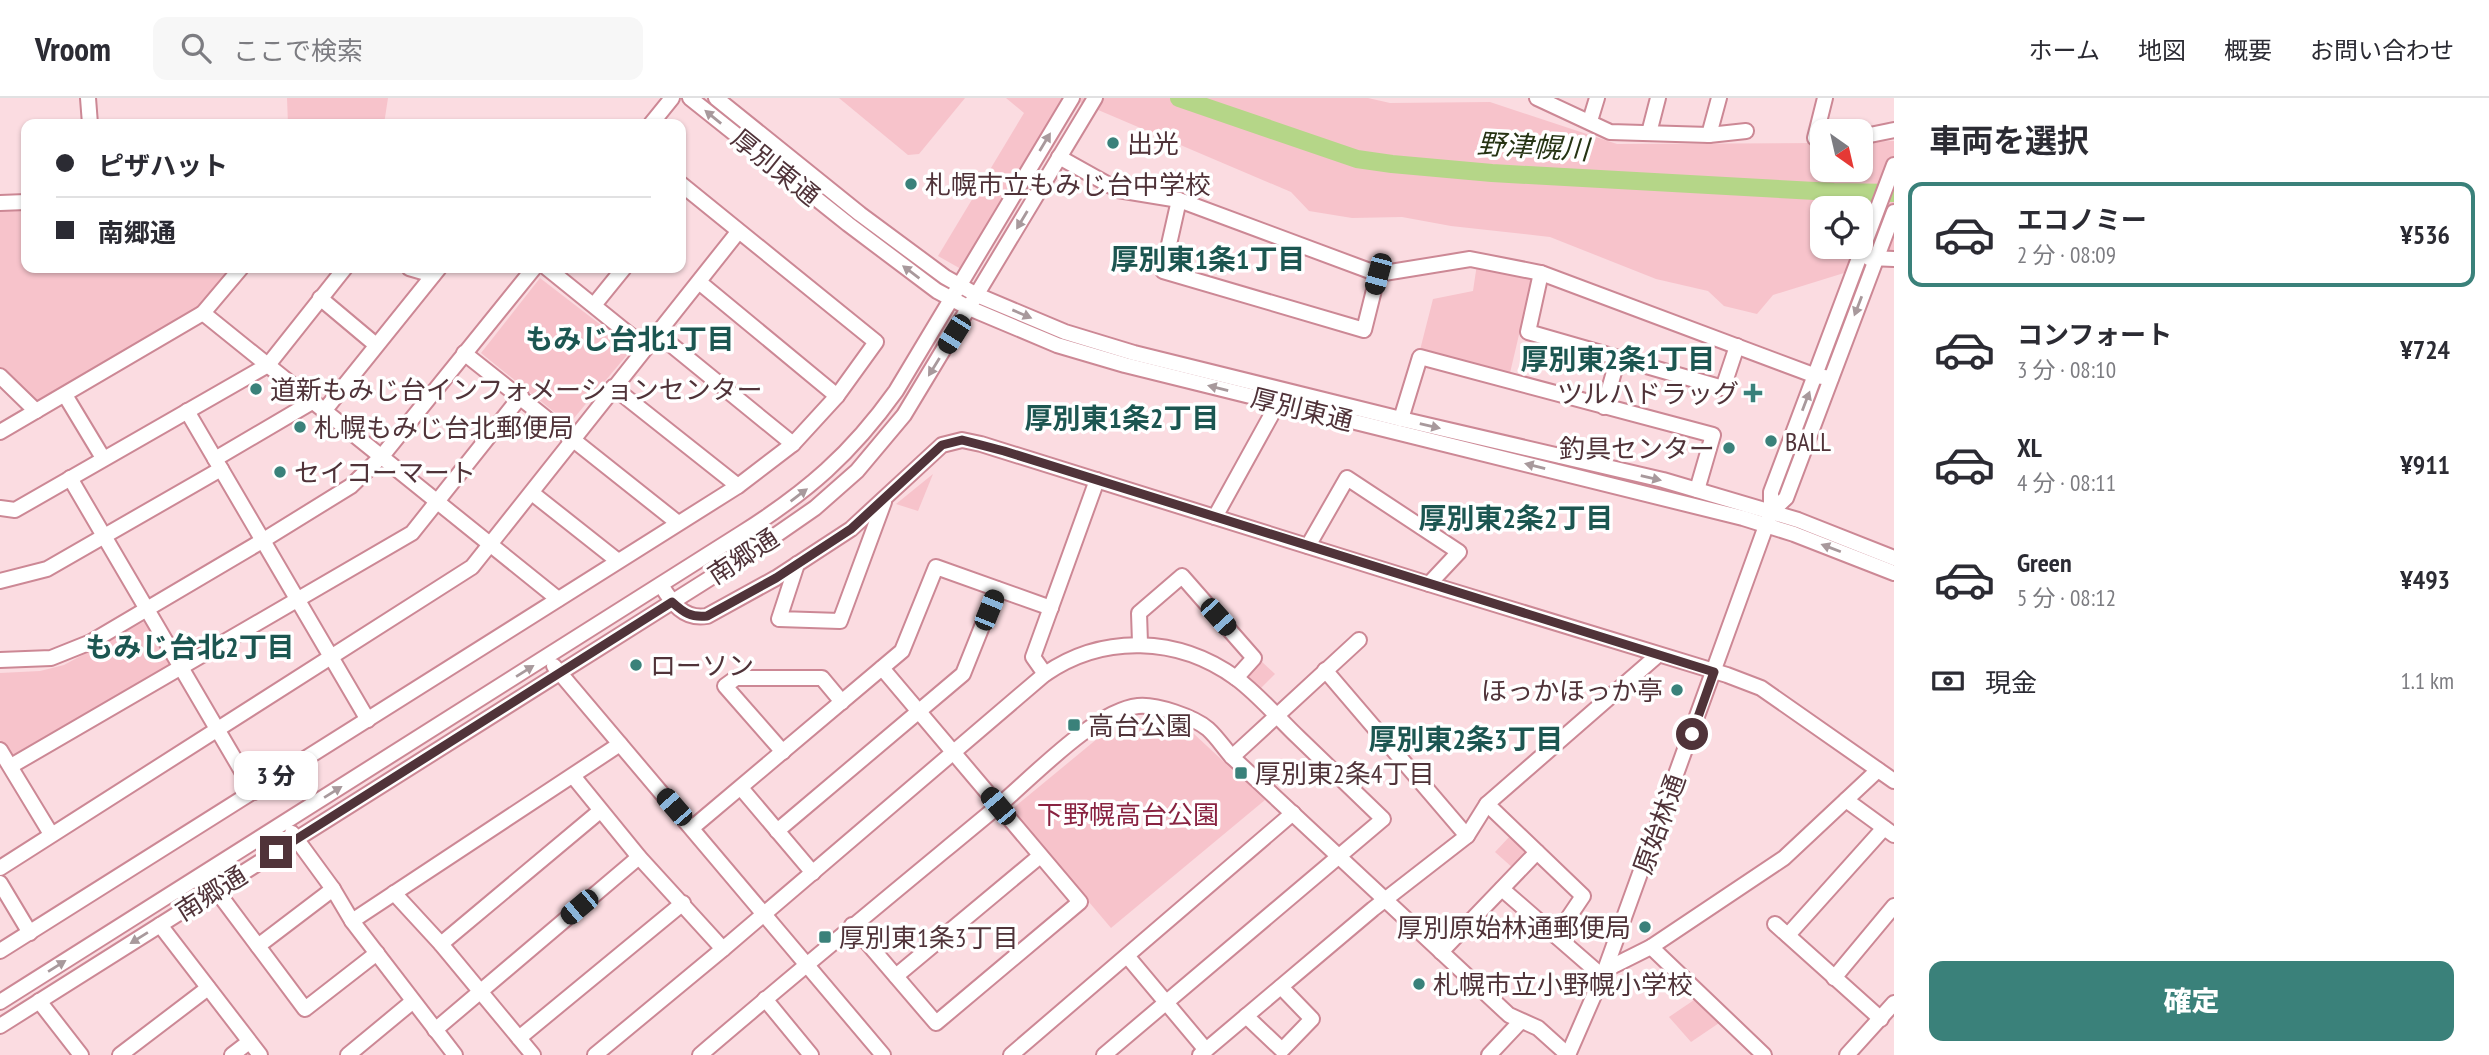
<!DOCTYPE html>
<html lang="ja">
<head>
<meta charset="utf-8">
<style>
	:root { --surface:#fff; --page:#f7f7f7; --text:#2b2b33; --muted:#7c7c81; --line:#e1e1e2; --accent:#3a817a }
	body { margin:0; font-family:"PT Sans Narrow","Noto Sans JP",sans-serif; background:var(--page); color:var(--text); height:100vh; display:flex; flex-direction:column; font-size:26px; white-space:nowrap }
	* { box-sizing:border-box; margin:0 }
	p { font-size:23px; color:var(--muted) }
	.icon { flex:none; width:38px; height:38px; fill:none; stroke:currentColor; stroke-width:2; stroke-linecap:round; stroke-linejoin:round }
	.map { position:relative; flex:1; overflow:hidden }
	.panel { display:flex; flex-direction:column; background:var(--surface); width:595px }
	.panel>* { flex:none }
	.hud { position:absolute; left:21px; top:21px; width:665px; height:154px; border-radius:14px; box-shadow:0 2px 5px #0004; display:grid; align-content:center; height:154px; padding:0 35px; background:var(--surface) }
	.needle { width:46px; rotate:146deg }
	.fabs { position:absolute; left:1810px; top:21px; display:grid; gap:14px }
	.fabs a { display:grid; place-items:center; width:63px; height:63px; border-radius:14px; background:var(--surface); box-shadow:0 2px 5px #0004; font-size:35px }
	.end { position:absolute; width:32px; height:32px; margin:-16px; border:9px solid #503339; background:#fff; box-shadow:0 0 0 4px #fff }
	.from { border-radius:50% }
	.bubble { position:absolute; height:49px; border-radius:14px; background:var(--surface); box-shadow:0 2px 5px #0004; font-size:23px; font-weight:800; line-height:49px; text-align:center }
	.car { position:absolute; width:21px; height:42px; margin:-21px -10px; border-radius:9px; box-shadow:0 0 5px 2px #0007; background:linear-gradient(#222 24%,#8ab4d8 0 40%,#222 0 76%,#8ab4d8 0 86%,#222 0) }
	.hud b { display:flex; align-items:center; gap:24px; height:66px; font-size:26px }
	.hud b+b { border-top:2px solid var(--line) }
	.hud i { width:18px; height:18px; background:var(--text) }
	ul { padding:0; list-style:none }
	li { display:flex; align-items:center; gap:21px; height:105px; margin:0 14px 10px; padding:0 21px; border:4px solid transparent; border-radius:14px }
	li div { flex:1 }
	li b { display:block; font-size:26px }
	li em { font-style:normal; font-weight:800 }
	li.on { border-color:var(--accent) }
	li>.icon { width:63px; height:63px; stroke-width:1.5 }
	h2 { padding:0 35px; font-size:32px; line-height:84px }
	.pay { display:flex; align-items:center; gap:18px; height:77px; padding:0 35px; font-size:26px }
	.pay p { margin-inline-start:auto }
	.action { display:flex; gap:14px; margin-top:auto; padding:14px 35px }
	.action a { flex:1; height:80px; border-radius:14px; background:var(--accent); color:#fff; font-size:28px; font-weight:800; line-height:80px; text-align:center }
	header { display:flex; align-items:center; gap:42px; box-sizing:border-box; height:98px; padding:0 35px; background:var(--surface); border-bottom:2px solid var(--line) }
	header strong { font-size:33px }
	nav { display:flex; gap:38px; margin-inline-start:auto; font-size:24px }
	.search { width:490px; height:63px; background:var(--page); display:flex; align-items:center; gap:18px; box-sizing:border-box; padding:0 24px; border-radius:14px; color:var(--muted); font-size:26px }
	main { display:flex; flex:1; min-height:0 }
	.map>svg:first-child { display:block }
	.green { fill:#f7c3cb; fill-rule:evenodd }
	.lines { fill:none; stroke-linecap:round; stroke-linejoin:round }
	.river { stroke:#b5d688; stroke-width:18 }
	.minor-casing { stroke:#cc8895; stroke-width:18 }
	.minor { stroke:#fff; stroke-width:14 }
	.oneway { fill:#a8999c }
	.route { stroke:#503339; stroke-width:9 }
	.poi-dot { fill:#3a817a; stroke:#fff; stroke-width:2.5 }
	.labels { text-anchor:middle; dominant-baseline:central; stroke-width:7; stroke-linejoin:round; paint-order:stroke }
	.poi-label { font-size:26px; fill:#503339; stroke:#fff; text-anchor:start }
	.street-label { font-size:26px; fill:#503339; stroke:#fff }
	.park-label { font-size:26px; fill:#892341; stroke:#fff }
	.water-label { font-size:28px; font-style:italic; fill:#263313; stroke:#fff }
	.neighbourhood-label { font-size:28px; font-weight:bold; fill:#1c5651; stroke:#fff }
</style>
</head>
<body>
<header>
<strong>Vroom</strong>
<div class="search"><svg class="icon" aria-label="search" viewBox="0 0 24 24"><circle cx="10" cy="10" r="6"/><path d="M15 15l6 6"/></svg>ここで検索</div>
<nav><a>ホーム</a><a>地図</a><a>概要</a><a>お問い合わせ</a></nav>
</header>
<main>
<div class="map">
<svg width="1894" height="957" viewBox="0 0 1894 957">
	<rect width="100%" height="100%" fill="#fbdce1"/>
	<!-- green -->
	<g class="green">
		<polygon points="287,0 388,0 384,26 288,26"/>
		<polygon points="839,0 965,0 919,56 908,57"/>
		<polygon points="1006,0 1069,0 977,155 961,171 938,158 1024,15"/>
		<path d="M1070,0h298l22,5 100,-1 127,42 205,-1v27h38v-28l34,-1v109l-50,23 -71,22 -16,19 -33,-8 -16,-15 -52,-12 -106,-42 -99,-11 -49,-9 -50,1 -43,-7 -18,-19zM1822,110h38v39h-38z"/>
		<polygon points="26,108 26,170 240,170 202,213 103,271 37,303 0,271 0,110"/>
		<polygon points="1477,166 1533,177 1510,275 1420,252 1433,201 1473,193"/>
		<polygon points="540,180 632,251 569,326 481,255"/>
		<polygon points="933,376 918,413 896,406"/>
		<polygon points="147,522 173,565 11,658 0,642 0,575 40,573 64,567"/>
		<polygon points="1260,562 1275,576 1260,591 1251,585 1247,577"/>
		<polygon points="1135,621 1177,627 1193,635 1265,702 1111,830 1011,712 1109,631"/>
		<polygon points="1512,736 1531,754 1514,771 1495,754"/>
		<polygon points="1697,900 1722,923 1691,944 1669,919"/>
	</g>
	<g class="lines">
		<!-- river -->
		<polyline class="river" points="1179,0 1357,61 1392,66 1492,75 1834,94 1894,95"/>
		<defs>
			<g id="minor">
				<polyline points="88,0 90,26"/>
				<polyline points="690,0 848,126 937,193 969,210 1057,247 1125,267 1743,420 1794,436 1894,475"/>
				<polyline points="716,0 860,116 945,179 977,197 1065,234 1134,255 1401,321 1663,382 1798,422 1894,460"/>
				<polyline points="1537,0 1610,34 1709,37 1746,33"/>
				<polyline points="1590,23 1597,0"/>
				<polyline points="651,26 672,0"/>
				<polyline points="1649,35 1658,0"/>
				<polyline points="1709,37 1719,0"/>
				<polyline points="1860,39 1894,32"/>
				<polyline points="1822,41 1815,40 1825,0"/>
				<polyline points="1059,59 1118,92 1179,102 1378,176 1470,161 1541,175 1816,278 1831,280"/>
				<polyline points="1179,102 1163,173 1364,232 1378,176"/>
				<polyline points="0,105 26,104"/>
				<polyline points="1869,160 1894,161"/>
				<polyline points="409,170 433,177"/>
				<polyline points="547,170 646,250"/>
				<polyline points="1541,175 1528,234 1723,290 1737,248"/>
				<polyline points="699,184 837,298"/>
				<polyline points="320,200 376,247"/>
				<polyline points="594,207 624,170"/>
				<polyline points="203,215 558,501"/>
				<polyline points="658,236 793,346"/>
				<polyline points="464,255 678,425"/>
				<polyline points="0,278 36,313"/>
				<polyline points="613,289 738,388"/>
				<polyline points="65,297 103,360"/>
				<polyline points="1604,309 1618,260"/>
				<polyline points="187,313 368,622"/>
				<polyline points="324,313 439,170"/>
				<polyline points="1401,321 1420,259 1713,337 1697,392"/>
				<polyline points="0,334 203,215 241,170"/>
				<polyline points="215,361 312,304"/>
				<polyline points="70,380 254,694"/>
				<polyline points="532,395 618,463"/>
				<polyline points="0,410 15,412 268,267 345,170"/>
				<polyline points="1771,414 1786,400 1894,114"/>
				<polyline points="1215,419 1278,305"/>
				<polyline points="1308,448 1347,380 1459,454 1429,486"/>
				<polyline points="797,466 779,521 840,523 884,404"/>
				<polyline points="0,483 47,471 221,371"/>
				<path d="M661,487c11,18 23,35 46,31l69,-38 75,-49 91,-84 20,-5 19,4 448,140 298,91 34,13 133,93"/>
				<polyline points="1140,545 1139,515 1182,478 1254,560 1236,580"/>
				<polyline points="0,562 51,560 91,544 262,443 351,388 382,358 534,170"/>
				<polyline points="554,568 883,957"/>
				<polyline points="1325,572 1467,738"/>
				<polyline points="1045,576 1033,559 1097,382"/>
				<polyline points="0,652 51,736"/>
				<polyline points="783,654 725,588 736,580 822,580 842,604"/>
				<polyline points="1232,659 1359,542"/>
				<polyline points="11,668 412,435 521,298"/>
				<polyline points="573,678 639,759 723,851"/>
				<polyline points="741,690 813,775"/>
				<polyline points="1846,702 1894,737"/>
				<polyline points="1487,706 1583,798 1556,838"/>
				<polyline points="692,730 902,553 936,469 1051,510"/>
				<polyline points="777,733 963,576 997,491"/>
				<polyline points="292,735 333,791 352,823 455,957"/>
				<polyline points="0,770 472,469 738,134"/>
				<polyline points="0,785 30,835"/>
				<polyline points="1502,791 1602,878"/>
				<polyline points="216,792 305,911 377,855"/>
				<polyline points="394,795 441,846 533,957"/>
				<polyline points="352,823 620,646"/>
				<polyline points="1775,826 1881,921"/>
				<polyline points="160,827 260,957"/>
				<polyline points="852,827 936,925 1080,804 882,570"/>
				<polyline points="1788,837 1884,730"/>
				<polyline points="441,846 600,713"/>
				<polyline points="258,848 333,791"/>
				<polyline points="1651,849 1764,957"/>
				<polyline points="0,853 738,388 793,346 837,298 876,244 681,86"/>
				<polyline points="1441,854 1537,754"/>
				<polyline points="1128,859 1206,952"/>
				<polyline points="1605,872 1651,849 1784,760 1878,672"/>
				<polyline points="896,878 1040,758"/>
				<polyline points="1834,880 1894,808"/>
				<polyline points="765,901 811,957"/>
				<polyline points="39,903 81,957"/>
				<path d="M0,904l742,-469c65,-41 109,-79 154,-142l176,-293"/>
				<polyline points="1246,918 1282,952 1312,921 1281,889"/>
				<polyline points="0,928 753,453 815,410 857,373 904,317 1095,0"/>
				<polyline points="435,932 639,759"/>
				<polyline points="519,940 683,805"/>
				<polyline points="120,957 208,890"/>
				<polyline points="232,957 249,944"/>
				<polyline points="348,957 412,904"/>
				<path d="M595,957l128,-106 322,-275c58,-40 133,-38 191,4 22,16 42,40 62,59 28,27 57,55 85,82l-279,236"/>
				<path d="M700,957c98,-84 198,-166 297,-248 35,-29 97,-96 141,-101 18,-2 56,11 70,23 9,8 16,19 24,28l277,258 29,13 30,27"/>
				<polyline points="1011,957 1293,715"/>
				<polyline points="1200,957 1373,811 1467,738 1487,706 1658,557"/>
				<polyline points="1489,957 1521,923"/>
				<polyline points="1568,957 1605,872 1771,414 1771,394 1894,67"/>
				<polyline points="1847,957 1894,905"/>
			</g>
		</defs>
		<!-- minor casing -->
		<use href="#minor" class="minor-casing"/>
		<!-- minor -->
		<use href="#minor" class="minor"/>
	</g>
	<!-- one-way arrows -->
	<defs><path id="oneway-solid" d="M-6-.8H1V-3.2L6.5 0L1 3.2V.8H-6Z" transform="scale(1.75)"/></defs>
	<g class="oneway">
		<use href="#oneway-solid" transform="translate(713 19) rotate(-141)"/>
		<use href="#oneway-solid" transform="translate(1045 44) rotate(-59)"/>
		<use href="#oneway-solid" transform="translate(1022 122) rotate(121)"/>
		<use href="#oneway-solid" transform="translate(911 174) rotate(-143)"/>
		<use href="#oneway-solid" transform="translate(1858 208) rotate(111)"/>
		<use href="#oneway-solid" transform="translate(1022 216) rotate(23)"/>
		<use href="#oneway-solid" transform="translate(934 269) rotate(122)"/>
		<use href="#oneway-solid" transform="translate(1218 290) rotate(-166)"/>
		<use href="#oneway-solid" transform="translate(1806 303) rotate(-69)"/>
		<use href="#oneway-solid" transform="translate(1430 328) rotate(13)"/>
		<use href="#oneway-solid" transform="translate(1535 368) rotate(-166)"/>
		<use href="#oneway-solid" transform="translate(1651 380) rotate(13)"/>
		<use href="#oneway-solid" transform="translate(799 397) rotate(-37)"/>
		<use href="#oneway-solid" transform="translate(1831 450) rotate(-159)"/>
		<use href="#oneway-solid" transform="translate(525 573) rotate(-32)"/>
		<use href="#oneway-solid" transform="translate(333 694) rotate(-32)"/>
		<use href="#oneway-solid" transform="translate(139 840) rotate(148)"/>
		<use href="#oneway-solid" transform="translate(57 868) rotate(-32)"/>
	</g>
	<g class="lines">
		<!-- route -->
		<path class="route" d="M276,754l396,-250c11,10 19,16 35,14l69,-38 75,-49 91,-84 20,-5 42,11 710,221 -22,62"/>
	</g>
	<!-- markers -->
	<g class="poi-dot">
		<circle cx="1113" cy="45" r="7"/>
		<circle cx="911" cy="86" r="7"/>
		<circle cx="256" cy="291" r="7"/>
		<path d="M1749.5 284.5h7v7h7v7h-7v7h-7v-7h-7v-7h7z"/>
		<circle cx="300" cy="329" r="7"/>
		<circle cx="1771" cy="343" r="7"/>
		<circle cx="1729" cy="350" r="7"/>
		<circle cx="280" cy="374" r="7"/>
		<circle cx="636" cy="567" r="7"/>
		<circle cx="1677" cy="592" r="7"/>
		<rect x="1067" y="620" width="14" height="14" rx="3.5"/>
		<rect x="1234" y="668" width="14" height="14" rx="3.5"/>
		<circle cx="1645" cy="829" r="7"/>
		<rect x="818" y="832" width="14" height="14" rx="3.5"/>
		<circle cx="1419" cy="886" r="7"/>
	</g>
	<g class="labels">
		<!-- poi labels -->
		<g class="poi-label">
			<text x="1127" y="45">出光</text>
			<text x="925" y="86">札幌市立もみじ台中学校</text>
			<text x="270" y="291">道新もみじ台インフォメーションセンター</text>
			<text x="1739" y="295" text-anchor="end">ツルハドラッグ</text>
			<text x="314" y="329">札幌もみじ台北郵便局</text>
			<text x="1785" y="343">BALL</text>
			<text x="1715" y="350" text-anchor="end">釣具センター</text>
			<text x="294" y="374">セイコーマート</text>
			<text x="650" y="567">ローソン</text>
			<text x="1663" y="592" text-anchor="end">ほっかほっか亭</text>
			<text x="1088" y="627">高台公園</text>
			<text x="1255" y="675">厚別東2条4丁目</text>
			<text x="1631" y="829" text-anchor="end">厚別原始林通郵便局</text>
			<text x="839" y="839">厚別東1条3丁目</text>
			<text x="1433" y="886">札幌市立小野幌小学校</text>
		</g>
		<!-- street labels -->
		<g class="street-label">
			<text transform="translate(776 69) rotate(39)">厚別東通</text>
			<text transform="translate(1302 311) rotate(14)">厚別東通</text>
			<text transform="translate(743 458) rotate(-33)">南郷通</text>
			<text transform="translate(1659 726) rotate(-70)">原始林通</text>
			<text transform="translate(211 795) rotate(-32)">南郷通</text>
		</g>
		<!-- park labels -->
		<g class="park-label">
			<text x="1128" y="716">下野幌高台公園</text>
		</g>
		<!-- water labels -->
		<g class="water-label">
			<text transform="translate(1533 48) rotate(3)">野津幌川</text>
		</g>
		<!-- neighbourhood labels -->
		<g class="neighbourhood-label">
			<text x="1208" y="160">厚別東1条1丁目</text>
			<text x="630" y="240">もみじ台北1丁目</text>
			<text x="1618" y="260">厚別東2条1丁目</text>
			<text x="1122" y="319">厚別東1条2丁目</text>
			<text x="1516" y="419">厚別東2条2丁目</text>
			<text x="190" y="548">もみじ台北2丁目</text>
			<text x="1466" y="640">厚別東2条3丁目</text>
		</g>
	</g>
</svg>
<div class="fabs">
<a><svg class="needle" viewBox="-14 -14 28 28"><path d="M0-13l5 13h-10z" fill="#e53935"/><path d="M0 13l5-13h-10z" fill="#7c7c81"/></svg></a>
<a><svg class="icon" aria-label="locate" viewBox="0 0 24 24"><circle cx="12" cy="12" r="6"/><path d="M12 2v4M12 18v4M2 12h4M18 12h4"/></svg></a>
</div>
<i class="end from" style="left:1692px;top:636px"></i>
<i class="end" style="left:276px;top:754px"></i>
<div class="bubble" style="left:234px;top:653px;width:84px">3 分</div>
<i class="car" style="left:1378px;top:176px;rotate:195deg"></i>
<i class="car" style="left:954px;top:236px;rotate:212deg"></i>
<i class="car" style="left:989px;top:512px;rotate:22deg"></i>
<i class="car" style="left:1218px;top:519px;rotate:138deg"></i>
<i class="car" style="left:998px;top:708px;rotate:320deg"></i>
<i class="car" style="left:674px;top:709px;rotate:319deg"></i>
<i class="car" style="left:579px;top:809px;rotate:230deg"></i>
<div class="hud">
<b><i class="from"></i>ピザハット</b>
<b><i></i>南郷通</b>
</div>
</div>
<section class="panel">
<h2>車両を選択</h2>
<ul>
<li class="on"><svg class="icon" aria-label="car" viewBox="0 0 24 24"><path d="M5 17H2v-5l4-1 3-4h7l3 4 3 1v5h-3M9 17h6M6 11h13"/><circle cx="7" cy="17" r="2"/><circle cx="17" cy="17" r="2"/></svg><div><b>エコノミー</b><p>2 分 · 08:09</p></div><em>¥536</em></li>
<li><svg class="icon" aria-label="car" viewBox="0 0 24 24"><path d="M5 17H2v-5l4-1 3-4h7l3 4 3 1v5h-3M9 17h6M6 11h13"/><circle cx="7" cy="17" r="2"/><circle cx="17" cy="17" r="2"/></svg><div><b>コンフォート</b><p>3 分 · 08:10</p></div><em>¥724</em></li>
<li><svg class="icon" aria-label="car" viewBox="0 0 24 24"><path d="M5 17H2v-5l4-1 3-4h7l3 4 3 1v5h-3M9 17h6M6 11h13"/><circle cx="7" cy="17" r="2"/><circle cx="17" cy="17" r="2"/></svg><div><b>XL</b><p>4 分 · 08:11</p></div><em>¥911</em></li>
<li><svg class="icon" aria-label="car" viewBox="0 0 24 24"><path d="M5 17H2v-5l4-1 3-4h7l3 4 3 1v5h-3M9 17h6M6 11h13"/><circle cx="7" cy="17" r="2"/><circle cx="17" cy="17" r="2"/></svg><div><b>Green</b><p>5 分 · 08:12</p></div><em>¥493</em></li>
</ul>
<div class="pay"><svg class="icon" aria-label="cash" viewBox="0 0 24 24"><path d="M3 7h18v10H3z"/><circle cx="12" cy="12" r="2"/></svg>現金<p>1.1 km</p></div>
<div class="action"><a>確定</a></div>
</section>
</main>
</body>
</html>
